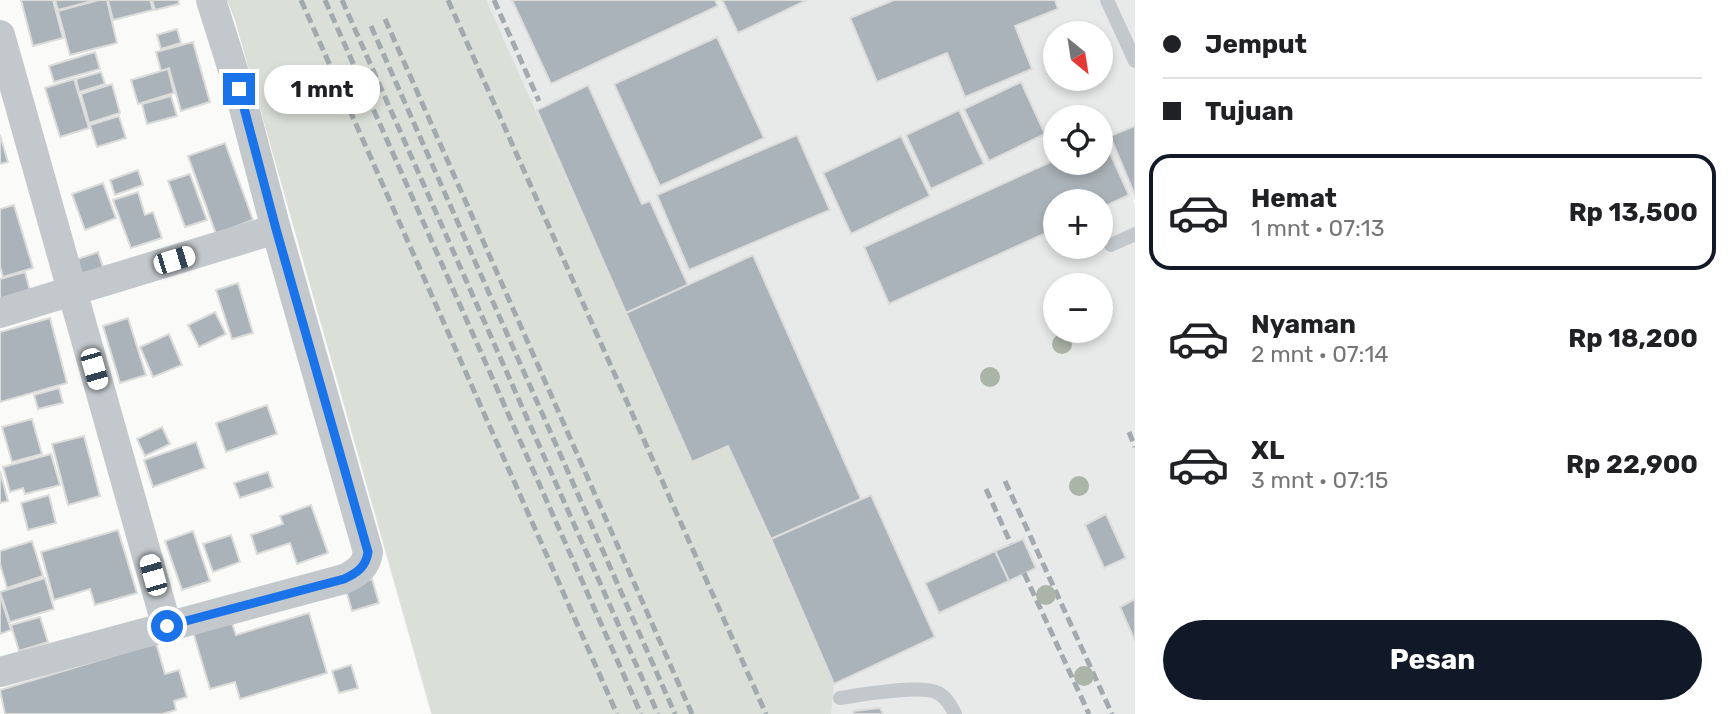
<!DOCTYPE html>
<html lang="id">
<head>
<meta charset="utf-8">
<style>
	:root { --surface:#fff; --page:#f6f6f6; --text:#202124; --muted:#757577; --line:#e0e0e0; --accent:#111827 }
	body { margin:0; font-family:Rubik,sans-serif; background:var(--page); color:var(--text); height:100vh; display:flex; flex-direction:column; font-size:26px; white-space:nowrap }
	* { box-sizing:border-box; margin:0 }
	p { font-size:23px; color:var(--muted) }
	.icon { flex:none; width:38px; height:38px; fill:none; stroke:currentColor; stroke-width:2; stroke-linecap:round; stroke-linejoin:round }
	.map { position:relative; flex:1; overflow:hidden }
	.sheet { display:flex; flex-direction:column; background:var(--surface); width:595px }
	.sheet>* { flex:none }
	.banner { display:grid; align-content:center; height:154px; padding:0 28px; background:var(--surface) }
	.needle { width:46px; rotate:150deg }
	.fabs { position:absolute; left:1043px; top:21px; display:grid; gap:14px }
	.fabs a { display:grid; place-items:center; width:70px; height:70px; border-radius:50%; background:var(--surface); box-shadow:0 4px 10px #0003; font-size:35px }
	.end { position:absolute; width:32px; height:32px; margin:-16px; border:9px solid #1a73e8; background:#fff; box-shadow:0 0 0 4px #fff }
	.from { border-radius:50% }
	.bubble { position:absolute; height:49px; border-radius:24px; background:var(--surface); box-shadow:0 4px 10px #0003; font-size:23px; font-weight:700; line-height:49px; text-align:center }
	.car { position:absolute; width:21px; height:42px; margin:-21px -10px; border-radius:9px; box-shadow:0 0 5px 2px #0007; background:linear-gradient(#fff 24%,#345 0 40%,#fff 0 76%,#345 0 86%,#fff 0) }
	.banner b { display:flex; align-items:center; gap:24px; height:66px; font-size:26px }
	.banner b+b { border-top:2px solid var(--line) }
	.banner i { width:18px; height:18px; background:var(--text) }
	ul { padding:0; list-style:none }
	li { display:flex; align-items:center; gap:21px; height:116px; margin:0 14px 10px; padding:0 14px; border:4px solid transparent; border-radius:21px }
	li div { flex:1 }
	li b { display:block; font-size:26px }
	li em { font-style:normal; font-weight:700 }
	li.selected { border-color:var(--accent) }
	li>.icon { width:63px; height:63px; stroke-width:1.5 }
	.primary-button { display:flex; gap:14px; margin-top:auto; padding:14px 28px }
	.primary-button a { flex:1; height:80px; border-radius:42px; background:var(--accent); color:#fff; font-size:28px; font-weight:700; line-height:80px; text-align:center }
	main { display:flex; flex:1; min-height:0 }
	.map>svg:first-child { display:block }
	.built { fill:#e8e9e9; fill-rule:evenodd }
	.green { fill:#dadfd7 }
	.building { fill:#aab3b9; stroke:#dcdcda; stroke-width:2 }
	.lines { fill:none; stroke-linecap:round; stroke-linejoin:round }
	.service { stroke:#c3c8cc; stroke-width:14 }
	.minor { stroke:#c3c8cc; stroke-width:30 }
	.rail { stroke:#a2aab0; stroke-width:5; stroke-dasharray:10 5; stroke-linecap:butt }
	.tree { fill:#aab4a7 }
	.route { stroke:#1a73e8; stroke-width:9 }
</style>
</head>
<body>
<main>
<div class="map">
<svg width="1135" height="714" viewBox="0 0 1135 714">
	<rect width="100%" height="100%" fill="#fafaf8"/>
	<!-- built -->
	<path class="built" d="M227,0h908v199l-2,1 2,5v509h-704l-196,-694zM1055,33h46v46h-46zM1055,117h46v46h-46zM1055,201h46v46h-46zM1055,285h46v46h-46z"/>
	<!-- green -->
	<polygon class="green" points="227,0 486,0 692,462 728,446 834,684 831,714 432,714 235,20"/>
	<!-- building -->
	<g class="building">
		<polygon points="21,0 53,0 63,38 33,46"/>
		<polygon points="55,0 96,0 58,10"/>
		<polygon points="99,0 107,0 117,43 70,55 58,11"/>
		<polygon points="108,0 150,0 153,10 113,20"/>
		<polygon points="152,0 178,0 179,4 155,10"/>
		<polygon points="512,0 715,0 718,6 551,84"/>
		<polygon points="722,0 807,0 738,33"/>
		<polygon points="894,0 1055,0 1058,9 1015,26 1032,69 965,97 947,53 877,82 850,18"/>
		<polygon points="177,29 181,43 161,49 157,35"/>
		<polygon points="717,37 764,138 660,186 614,84"/>
		<polygon points="193,42 210,102 181,111 169,68 161,71 156,52"/>
		<polygon points="95,52 100,69 54,82 49,66"/>
		<polygon points="168,69 174,93 138,104 131,80"/>
		<polygon points="101,72 105,84 79,92 76,79"/>
		<polygon points="74,79 89,128 60,137 45,88"/>
		<polygon points="1021,82 1045,134 989,161 964,109"/>
		<polygon points="112,84 120,113 89,123 81,94"/>
		<polygon points="588,85 642,204 650,201 688,285 626,313 537,110"/>
		<polygon points="171,96 177,116 147,124 142,104"/>
		<polygon points="959,110 984,164 931,189 906,135"/>
		<polygon points="119,116 126,138 97,147 90,125"/>
		<polygon points="1135,126 1135,193 1134,193 1110,136"/>
		<polygon points="0,135 8,162 0,164"/>
		<polygon points="797,135 830,210 689,270 657,195"/>
		<polygon points="901,136 930,196 851,234 823,173"/>
		<polygon points="1103,138 1129,195 1101,208 1101,201 1055,201 1055,229 889,304 864,247 1055,160 1055,163 1101,163 1101,139"/>
		<polygon points="225,143 253,220 216,234 188,156"/>
		<polygon points="138,170 143,185 115,195 110,180"/>
		<polygon points="190,174 207,220 185,227 168,181"/>
		<polygon points="103,183 116,218 85,230 72,194"/>
		<polygon points="138,192 145,215 153,212 162,238 131,248 113,200"/>
		<polygon points="14,205 33,268 3,277 0,266 0,209"/>
		<polygon points="98,252 104,270 79,279 72,261"/>
		<polygon points="753,255 861,499 771,539 728,446 692,462 626,313"/>
		<polygon points="25,272 32,298 0,308 0,279"/>
		<polygon points="238,283 253,333 232,339 216,290"/>
		<polygon points="215,312 226,334 199,347 188,325"/>
		<polygon points="50,318 67,383 0,402 0,332"/>
		<polygon points="128,318 146,375 120,383 103,326"/>
		<polygon points="169,334 182,365 153,377 140,347"/>
		<polygon points="59,388 63,403 38,409 34,395"/>
		<polygon points="267,405 277,434 226,452 216,423"/>
		<polygon points="32,419 42,454 12,462 2,427"/>
		<polygon points="162,427 170,444 145,456 137,439"/>
		<polygon points="84,436 100,496 68,505 52,444"/>
		<polygon points="196,442 205,468 153,487 144,460"/>
		<polygon points="51,454 60,485 25,494 23,488 10,492 3,467"/>
		<polygon points="0,471 8,501 0,503"/>
		<polygon points="268,472 273,487 240,498 234,483"/>
		<polygon points="49,495 56,523 28,530 21,503"/>
		<polygon points="871,495 935,637 834,684 771,539"/>
		<polygon points="311,505 328,553 297,564 290,543 257,554 251,535 283,524 280,516"/>
		<polygon points="1106,514 1126,558 1104,568 1085,525"/>
		<polygon points="118,530 137,593 95,605 90,589 54,600 41,552"/>
		<polygon points="193,531 210,581 182,590 165,541"/>
		<polygon points="231,535 240,562 213,572 203,544"/>
		<polygon points="1023,539 1036,568 1009,581 995,551"/>
		<polygon points="32,541 43,576 7,588 0,564 0,551"/>
		<polygon points="995,551 1009,581 939,613 925,583"/>
		<polygon points="45,578 54,609 10,622 0,592"/>
		<polygon points="372,579 379,603 352,611 345,587"/>
		<polygon points="0,595 11,630 0,634"/>
		<polygon points="1135,599 1135,641 1120,607"/>
		<polygon points="309,613 327,673 240,699 235,682 210,689 193,632 231,620 236,635"/>
		<polygon points="40,617 48,642 19,651 11,625"/>
		<polygon points="156,643 165,674 179,670 187,697 174,701 176,710 162,714 5,714 0,690"/>
		<polygon points="351,665 358,688 339,693 332,671"/>
		<polygon points="880,708 883,714 854,714 853,711"/>
	</g>
	<g class="lines">
		<!-- service -->
		<g class="service">
			<polyline points="1107,0 1135,61"/>
			<polyline points="1111,245 1135,234"/>
			<path d="M840,698c21,-3 81,-14 98,-5 9,5 13,13 17,21"/>
		</g>
		<!-- minor -->
		<g class="minor">
			<polyline points="0,35 167,627"/>
			<polyline points="0,313 276,229"/>
			<path d="M0,672l344,-93c13,-6 22,-12 24,-27l-92,-323 -37,-140 -28,-89"/>
		</g>
		<!-- rail -->
		<g class="rail">
			<polyline points="301,0 617,714"/>
			<polyline points="325,0 641,714"/>
			<polyline points="342,0 658,714"/>
			<polyline points="448,0 766,714"/>
			<polyline points="494,0 539,101"/>
			<polyline points="385,19 692,714"/>
			<polyline points="371,26 675,714"/>
			<polyline points="1129,432 1135,447"/>
			<polyline points="1005,481 1112,714"/>
			<polyline points="986,489 1011,544"/>
			<polyline points="1024,573 1089,714"/>
		</g>
	</g>
	<!-- trees -->
	<g class="tree">
		<circle cx="1062" cy="344" r="10"/>
		<circle cx="990" cy="377" r="10"/>
		<circle cx="1079" cy="486" r="10"/>
		<circle cx="1046" cy="595" r="10"/>
		<circle cx="1084" cy="676" r="10"/>
	</g>
	<g class="lines">
		<!-- route -->
		<path class="route" d="M167,626l177,-47c13,-6 22,-12 24,-27l-92,-323 -37,-140"/>
	</g>
</svg>
<div class="fabs">
<a><svg class="needle" viewBox="-14 -14 28 28"><path d="M0-13l5 13h-10z" fill="#e53935"/><path d="M0 13l5-13h-10z" fill="#757577"/></svg></a>
<a><svg class="icon" aria-label="locate" viewBox="0 0 24 24"><circle cx="12" cy="12" r="6"/><path d="M12 2v4M12 18v4M2 12h4M18 12h4"/></svg></a>
<a>+</a>
<a>−</a>
</div>
<i class="end from" style="left:167px;top:626px"></i>
<i class="end" style="left:239px;top:89px"></i>
<div class="bubble" style="left:264px;top:65px;width:116px">1 mnt</div>
<i class="car" style="left:174px;top:260px;rotate:73deg"></i>
<i class="car" style="left:94px;top:369px;rotate:164deg"></i>
<i class="car" style="left:153px;top:575px;rotate:344deg"></i>
</div>
<section class="sheet">
<div class="banner">
<b><i class="from"></i>Jemput</b>
<b><i></i>Tujuan</b>
</div>
<ul>
<li class="selected"><svg class="icon" aria-label="car" viewBox="0 0 24 24"><path d="M5 17H2v-5l4-1 3-4h7l3 4 3 1v5h-3M9 17h6M6 11h13"/><circle cx="7" cy="17" r="2"/><circle cx="17" cy="17" r="2"/></svg><div><b>Hemat</b><p>1 mnt · 07:13</p></div><em>Rp 13,500</em></li>
<li><svg class="icon" aria-label="car" viewBox="0 0 24 24"><path d="M5 17H2v-5l4-1 3-4h7l3 4 3 1v5h-3M9 17h6M6 11h13"/><circle cx="7" cy="17" r="2"/><circle cx="17" cy="17" r="2"/></svg><div><b>Nyaman</b><p>2 mnt · 07:14</p></div><em>Rp 18,200</em></li>
<li><svg class="icon" aria-label="car" viewBox="0 0 24 24"><path d="M5 17H2v-5l4-1 3-4h7l3 4 3 1v5h-3M9 17h6M6 11h13"/><circle cx="7" cy="17" r="2"/><circle cx="17" cy="17" r="2"/></svg><div><b>XL</b><p>3 mnt · 07:15</p></div><em>Rp 22,900</em></li>
</ul>
<div class="primary-button"><a>Pesan</a></div>
</section>
</main>
</body>
</html>
